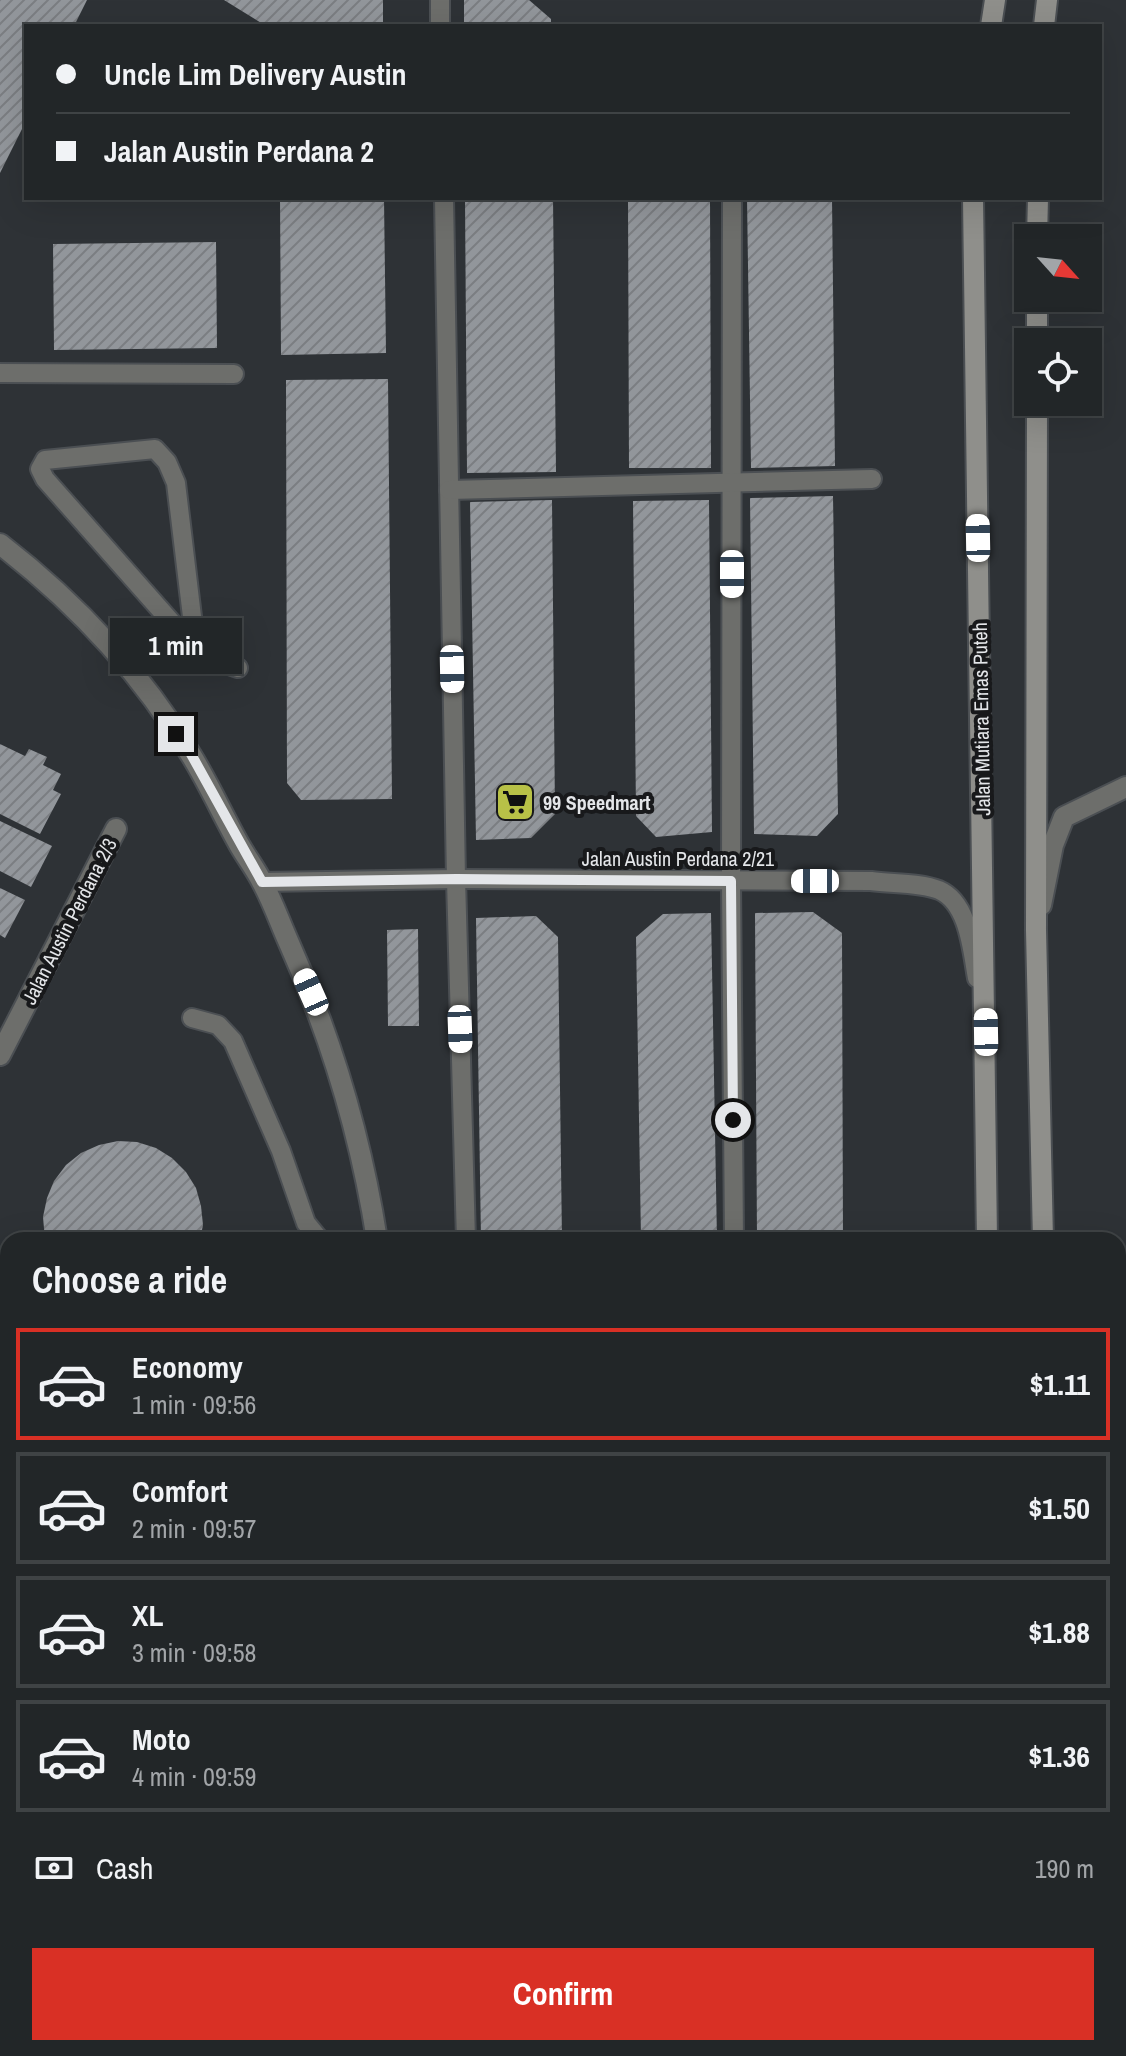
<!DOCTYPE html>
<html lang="en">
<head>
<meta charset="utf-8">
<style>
	:root { --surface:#222628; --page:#2a2e30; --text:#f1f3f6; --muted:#a2a5a8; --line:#3f4345; --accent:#d93025 }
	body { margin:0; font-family:"Archivo Narrow",sans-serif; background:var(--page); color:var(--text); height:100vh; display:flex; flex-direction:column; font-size:30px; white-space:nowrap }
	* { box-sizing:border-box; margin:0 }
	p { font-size:26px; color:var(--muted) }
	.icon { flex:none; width:44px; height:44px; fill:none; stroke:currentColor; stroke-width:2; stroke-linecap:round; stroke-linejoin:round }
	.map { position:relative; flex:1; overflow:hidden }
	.details { position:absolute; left:0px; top:1232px; width:1126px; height:824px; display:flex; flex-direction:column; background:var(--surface); border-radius:24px 24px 0 0; box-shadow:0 8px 32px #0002,0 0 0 2px var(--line) }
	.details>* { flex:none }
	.guide { position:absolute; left:24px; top:24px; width:1078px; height:176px; border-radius:0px; box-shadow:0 8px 32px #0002,0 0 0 2px var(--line); display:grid; align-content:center; height:176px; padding:0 32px; background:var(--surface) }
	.needle { width:52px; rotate:117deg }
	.tools { position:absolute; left:1014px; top:224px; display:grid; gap:16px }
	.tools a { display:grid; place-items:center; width:88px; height:88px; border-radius:0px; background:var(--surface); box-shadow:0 8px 32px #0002,0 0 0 2px var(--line); font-size:40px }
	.end { position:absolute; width:36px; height:36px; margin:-18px; border:10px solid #e4e6e9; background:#111; box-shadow:0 0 0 4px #111 }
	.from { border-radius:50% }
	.bubble { position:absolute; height:56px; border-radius:0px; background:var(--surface); box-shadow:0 8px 32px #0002,0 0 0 2px var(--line); font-size:26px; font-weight:800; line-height:56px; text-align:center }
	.car { position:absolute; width:24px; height:48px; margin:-24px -12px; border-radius:10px; box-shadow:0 0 6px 2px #0007; background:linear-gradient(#fff 24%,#345 0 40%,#fff 0 76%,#345 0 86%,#fff 0) }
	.guide b { display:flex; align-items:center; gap:28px; height:76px; font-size:30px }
	.guide b+b { border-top:2px solid var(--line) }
	.guide i { width:20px; height:20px; background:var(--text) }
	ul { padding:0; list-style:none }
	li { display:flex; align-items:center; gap:24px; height:112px; margin:0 16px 12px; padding:0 16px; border:4px solid var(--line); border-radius:0px }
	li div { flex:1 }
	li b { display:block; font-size:30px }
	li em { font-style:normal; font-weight:800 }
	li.active { border-color:var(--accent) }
	li>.icon { width:72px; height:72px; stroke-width:1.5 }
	h2 { padding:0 32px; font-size:36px; line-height:96px }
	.pay { display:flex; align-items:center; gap:20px; height:88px; padding:0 32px; font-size:30px }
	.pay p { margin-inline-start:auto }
	.primary-button { display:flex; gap:16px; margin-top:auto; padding:16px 32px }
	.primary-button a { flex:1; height:92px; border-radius:0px; background:var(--accent); color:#fff; font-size:32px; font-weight:800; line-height:92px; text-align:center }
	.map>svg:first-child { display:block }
	.building { fill:url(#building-hatch) }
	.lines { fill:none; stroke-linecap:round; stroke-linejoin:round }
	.lane-casing { stroke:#4b4f53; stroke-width:22 }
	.street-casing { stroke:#4b4f53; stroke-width:24 }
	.secondary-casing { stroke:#4b4f53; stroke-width:24 }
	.lane { stroke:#6d6e6b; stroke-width:18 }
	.street { stroke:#6d6e6b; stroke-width:20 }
	.secondary { stroke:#8f8f8b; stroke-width:20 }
	.route { stroke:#e4e6e9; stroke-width:10 }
	.labels { text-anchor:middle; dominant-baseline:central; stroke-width:8; stroke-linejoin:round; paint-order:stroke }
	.street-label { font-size:20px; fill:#e4e6e9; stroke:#18191b }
	.poi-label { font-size:20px; font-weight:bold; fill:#e4e6e9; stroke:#18191b; text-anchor:start }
</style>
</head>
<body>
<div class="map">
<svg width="1126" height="2056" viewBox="0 0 1126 2056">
	<defs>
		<pattern id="building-hatch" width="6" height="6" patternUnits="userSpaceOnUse" patternTransform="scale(2)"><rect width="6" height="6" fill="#92969b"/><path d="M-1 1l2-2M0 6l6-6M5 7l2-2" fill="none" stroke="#7b7e82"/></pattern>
	</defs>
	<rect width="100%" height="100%" fill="#2e3236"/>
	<!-- building -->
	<g class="building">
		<polygon points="0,0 87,0 74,26 26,26 26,121 0,173"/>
		<polygon points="224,0 383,0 383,26 266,26"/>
		<polygon points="464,0 529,0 551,19 551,26 464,26"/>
		<polygon points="280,198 384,198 386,353 281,355"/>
		<polygon points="465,198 553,198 556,472 467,473"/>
		<polygon points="628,198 710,198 711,468 629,468"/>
		<polygon points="747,198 832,198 835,466 751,468"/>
		<polygon points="216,242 217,348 54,350 53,244"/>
		<polygon points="388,379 392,799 301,800 287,783 286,380"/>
		<polygon points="833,496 838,814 817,836 754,834 750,498"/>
		<polygon points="552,500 555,814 531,838 476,840 470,502"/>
		<polygon points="709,500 712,832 656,837 636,816 633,501"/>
		<polygon points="0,744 25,756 29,749 47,757 43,765 61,774 53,790 61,794 40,834 0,814"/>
		<polygon points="0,821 52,846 31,887 0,871"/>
		<polygon points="0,888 25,900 5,938 0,935"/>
		<polygon points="813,912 842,933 843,1240 757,1240 755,913"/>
		<polygon points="711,913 717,1240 641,1240 636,937 663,914"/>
		<polygon points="536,916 558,937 562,1240 481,1240 476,918"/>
		<polygon points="418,929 419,1026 388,1026 387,930"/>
		<polygon points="118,1141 137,1142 156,1148 172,1158 186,1172 196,1188 201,1206 203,1225 200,1240 45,1240 43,1217 47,1198 54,1181 66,1165 81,1153 99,1145"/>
		<polygon points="141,2048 176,2048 175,2056 140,2056"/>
		<polygon points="189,2048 248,2048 247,2056 189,2056"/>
		<rect x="771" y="2048" width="119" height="8"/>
	</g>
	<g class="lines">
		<defs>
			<g id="lane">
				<polyline points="440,0 440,26"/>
				<polyline points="444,198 456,879 466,1240"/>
				<polyline points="732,198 731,881 734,1240"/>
				<polyline points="0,373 234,374"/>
				<polyline points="449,490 872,479"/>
				<polyline points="196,650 176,483 167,462 155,449 45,460 40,469 45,479 196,650 215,660 238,668"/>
				<path d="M262,882l194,-3 415,2c21,3 48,1 68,9 30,13 33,61 38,88"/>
				<polyline points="192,1018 218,1025 233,1041 281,1151 306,1223 320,1240"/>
				<polyline points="454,2048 454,2056"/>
				<polyline points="904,2048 904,2056"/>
			</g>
			<g id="street">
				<path d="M0,544c75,58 142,130 191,211 18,29 32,61 49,91 7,12 16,24 22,36 11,20 18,41 27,61 43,96 72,194 88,297"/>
				<polyline points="1041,905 1053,845 1064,817 1126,787"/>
				<polyline points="0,1055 116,829"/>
				<polyline points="0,1563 8,1564"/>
				<polyline points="0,1676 0,1692"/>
				<polyline points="388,2056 388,2048"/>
			</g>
			<g id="secondary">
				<polyline points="991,26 995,0"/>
				<polyline points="1044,26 1047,0"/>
				<polyline points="973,198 987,1240"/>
				<polyline points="1037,238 1038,198"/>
				<polyline points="1037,342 1037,298"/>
				<polyline points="1037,402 1036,930 1043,1240"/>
				<polyline points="0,1772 8,1773"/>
				<polyline points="1118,1883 1126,1883"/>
				<polyline points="1118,1929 1126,1929"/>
				<polyline points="989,2048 989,2056"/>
				<polyline points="1054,2048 1054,2056"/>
			</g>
		</defs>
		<!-- lane casing -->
		<use href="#lane" class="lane-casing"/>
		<!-- street casing -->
		<use href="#street" class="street-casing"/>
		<!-- secondary casing -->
		<use href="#secondary" class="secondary-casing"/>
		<!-- lane -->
		<use href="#lane" class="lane"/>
		<!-- street -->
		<use href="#street" class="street"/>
		<!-- secondary -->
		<use href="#secondary" class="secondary"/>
	</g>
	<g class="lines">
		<!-- route -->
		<polyline class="route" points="176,734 191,754 262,882 456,879 731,881 733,1120"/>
	</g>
	<!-- icons -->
	<defs>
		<symbol id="supermarket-square" viewBox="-11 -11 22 22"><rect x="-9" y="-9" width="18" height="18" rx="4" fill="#b8c147" stroke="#18191b"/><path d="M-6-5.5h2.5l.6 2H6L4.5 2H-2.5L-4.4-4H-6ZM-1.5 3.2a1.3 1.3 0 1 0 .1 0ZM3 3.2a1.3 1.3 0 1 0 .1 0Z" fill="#111"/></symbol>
	</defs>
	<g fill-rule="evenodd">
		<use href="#supermarket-square" x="493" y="780" width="44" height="44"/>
	</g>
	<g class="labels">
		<!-- street labels -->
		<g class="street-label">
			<text transform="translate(981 719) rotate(-91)">Jalan Mutiara Emas Puteh</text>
			<text x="678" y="858">Jalan Austin Perdana 2/21</text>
			<text transform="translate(69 921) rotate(-63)">Jalan Austin Perdana 2/3</text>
		</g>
		<!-- poi labels -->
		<g class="poi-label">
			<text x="543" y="802">99 Speedmart</text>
		</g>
	</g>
</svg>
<div class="tools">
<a><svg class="needle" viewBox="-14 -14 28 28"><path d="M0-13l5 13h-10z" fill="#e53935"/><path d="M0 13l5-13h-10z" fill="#a2a5a8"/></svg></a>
<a><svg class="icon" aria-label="locate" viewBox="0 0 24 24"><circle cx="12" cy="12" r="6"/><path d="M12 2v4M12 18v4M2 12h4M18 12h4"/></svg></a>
</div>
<i class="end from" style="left:733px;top:1120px"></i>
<i class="end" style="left:176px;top:734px"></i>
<div class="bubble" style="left:110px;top:618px;width:132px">1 min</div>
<i class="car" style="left:978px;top:538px;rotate:359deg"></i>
<i class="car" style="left:732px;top:574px;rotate:180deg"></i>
<i class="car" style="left:452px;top:669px;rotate:179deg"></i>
<i class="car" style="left:815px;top:881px;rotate:270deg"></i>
<i class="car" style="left:311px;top:992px;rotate:336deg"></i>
<i class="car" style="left:460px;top:1029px;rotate:178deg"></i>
<i class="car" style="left:986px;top:1032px;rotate:359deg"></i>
<div class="guide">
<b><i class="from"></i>Uncle Lim Delivery Austin</b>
<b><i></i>Jalan Austin Perdana 2</b>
</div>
<section class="details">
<h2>Choose a ride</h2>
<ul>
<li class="active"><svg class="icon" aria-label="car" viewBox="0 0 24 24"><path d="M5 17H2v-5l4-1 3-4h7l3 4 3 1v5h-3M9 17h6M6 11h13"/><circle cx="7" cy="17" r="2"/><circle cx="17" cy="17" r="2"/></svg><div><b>Economy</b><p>1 min · 09:56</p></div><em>$1.11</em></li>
<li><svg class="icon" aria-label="car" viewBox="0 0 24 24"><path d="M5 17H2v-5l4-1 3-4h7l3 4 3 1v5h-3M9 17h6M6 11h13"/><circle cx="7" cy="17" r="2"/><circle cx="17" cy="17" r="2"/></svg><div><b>Comfort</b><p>2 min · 09:57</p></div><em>$1.50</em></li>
<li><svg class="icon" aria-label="car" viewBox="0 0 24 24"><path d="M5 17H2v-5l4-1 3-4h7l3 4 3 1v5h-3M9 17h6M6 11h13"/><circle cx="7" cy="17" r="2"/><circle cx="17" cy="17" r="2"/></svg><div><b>XL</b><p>3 min · 09:58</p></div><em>$1.88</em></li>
<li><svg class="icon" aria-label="car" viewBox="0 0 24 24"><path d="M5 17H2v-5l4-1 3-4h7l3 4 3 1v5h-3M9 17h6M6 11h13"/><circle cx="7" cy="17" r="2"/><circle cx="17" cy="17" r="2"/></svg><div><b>Moto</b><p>4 min · 09:59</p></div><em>$1.36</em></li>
</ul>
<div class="pay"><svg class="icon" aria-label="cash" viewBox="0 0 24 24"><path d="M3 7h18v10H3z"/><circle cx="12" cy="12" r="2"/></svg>Cash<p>190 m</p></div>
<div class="primary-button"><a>Confirm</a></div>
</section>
</div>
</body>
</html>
